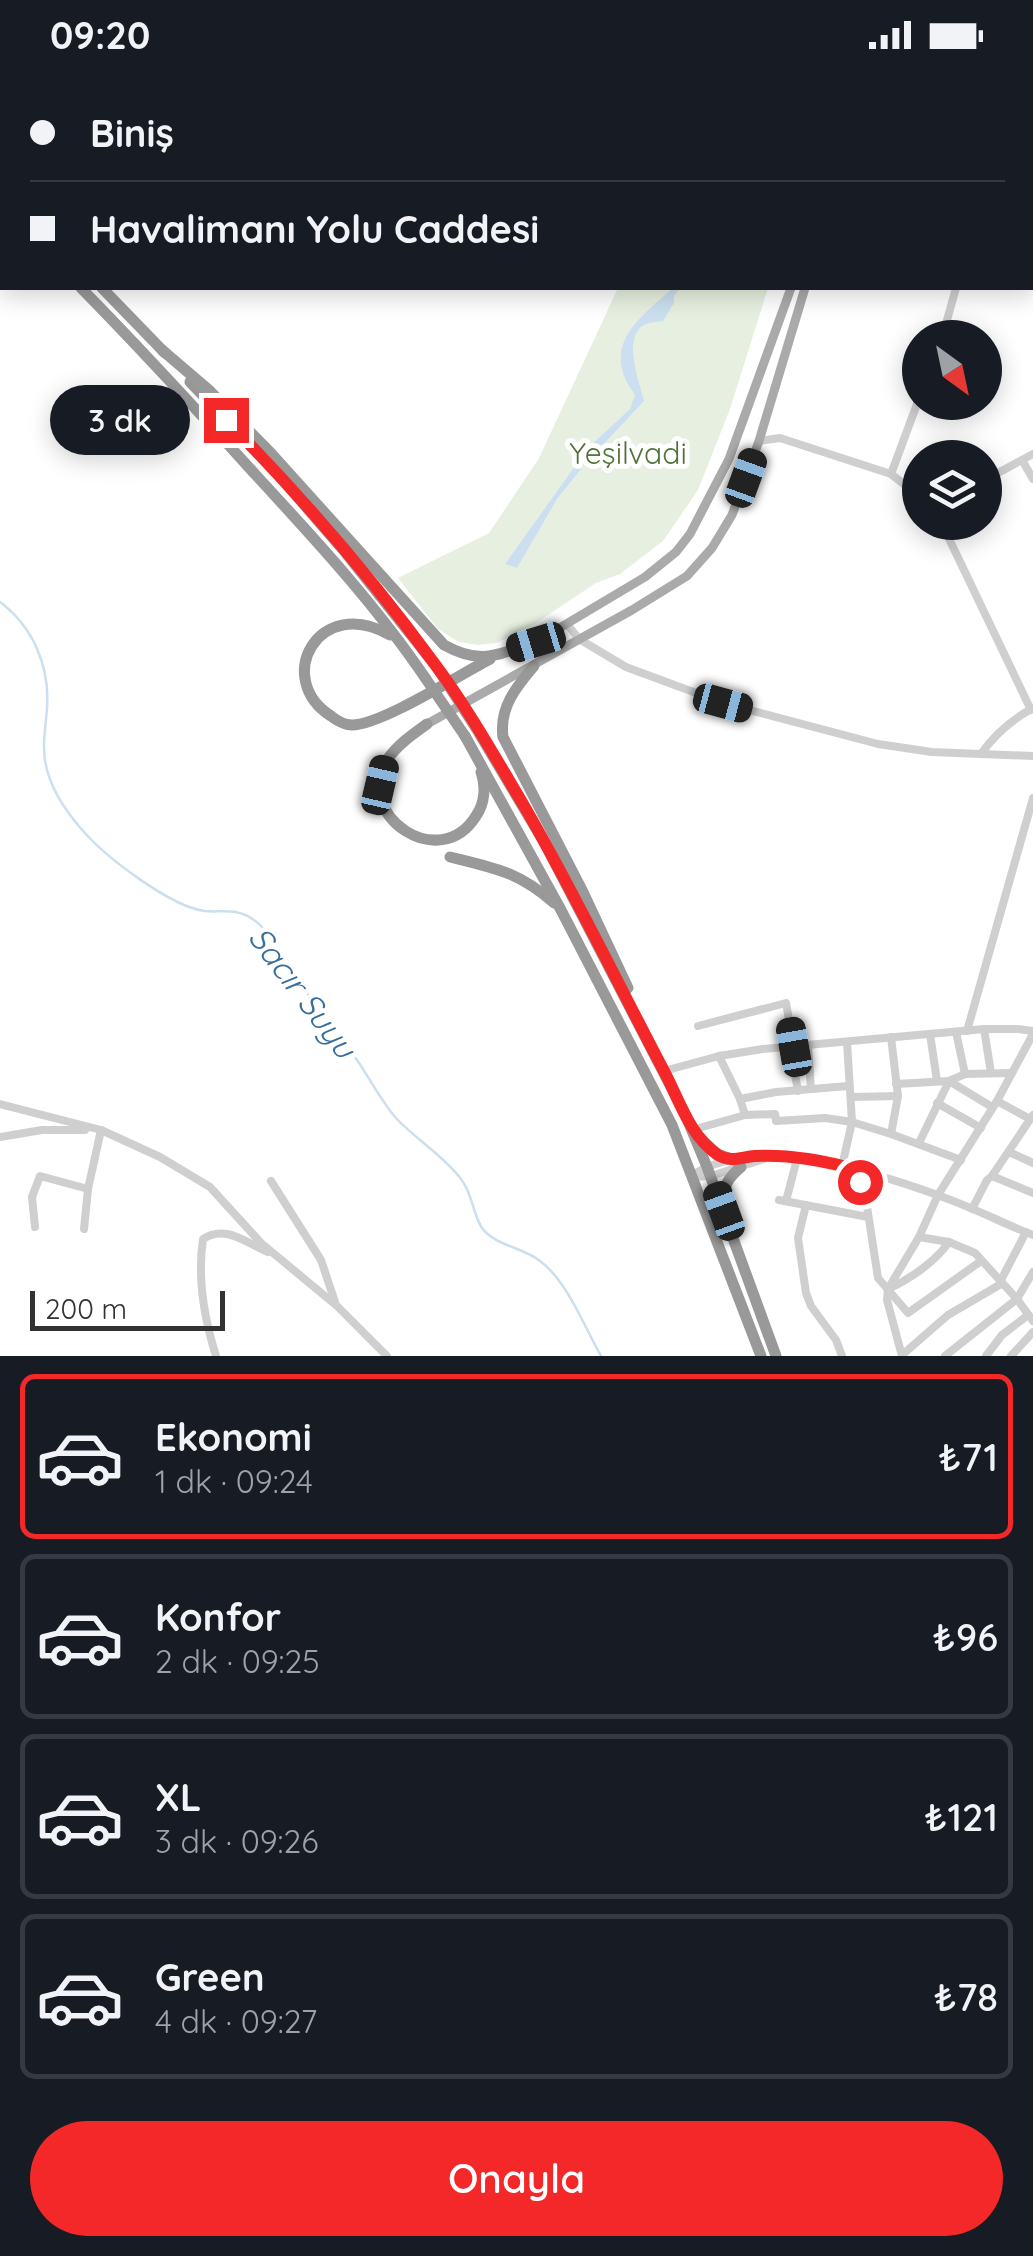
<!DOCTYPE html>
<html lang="tr">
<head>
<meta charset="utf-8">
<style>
	:root { --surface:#171b24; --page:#242831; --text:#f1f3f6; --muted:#9ea1a6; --line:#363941; --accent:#f52829 }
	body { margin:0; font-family:Quicksand,sans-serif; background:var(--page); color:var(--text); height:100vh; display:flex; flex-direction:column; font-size:38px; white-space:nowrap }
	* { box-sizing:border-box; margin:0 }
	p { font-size:32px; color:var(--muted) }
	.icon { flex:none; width:55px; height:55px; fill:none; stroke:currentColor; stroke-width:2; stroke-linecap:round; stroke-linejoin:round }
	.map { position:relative; height:1286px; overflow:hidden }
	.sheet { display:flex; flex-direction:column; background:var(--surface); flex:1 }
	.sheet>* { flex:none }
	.top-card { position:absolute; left:0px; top:0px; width:1035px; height:220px; box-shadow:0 5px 25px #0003; display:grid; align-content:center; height:220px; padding:0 30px; background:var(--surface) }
	.needle { width:65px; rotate:147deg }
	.controls { position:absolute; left:902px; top:250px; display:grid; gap:20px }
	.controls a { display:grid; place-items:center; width:100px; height:100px; border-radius:50%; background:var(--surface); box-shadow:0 5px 25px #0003; font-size:50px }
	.scale { position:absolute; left:30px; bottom:25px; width:195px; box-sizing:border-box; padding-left:10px; border:5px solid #323232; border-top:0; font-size:28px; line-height:35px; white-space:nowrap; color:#323232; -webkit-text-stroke:8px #fff; paint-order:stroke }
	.end { position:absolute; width:45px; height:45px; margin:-22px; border:12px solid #f52829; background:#fff; box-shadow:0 0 0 5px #fff }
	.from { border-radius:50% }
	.bubble { position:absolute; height:70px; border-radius:35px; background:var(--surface); box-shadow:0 5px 25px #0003; font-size:32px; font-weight:600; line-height:70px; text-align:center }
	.car { position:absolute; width:30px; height:60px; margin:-30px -15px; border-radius:12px; box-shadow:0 0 8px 2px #0007; background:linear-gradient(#222 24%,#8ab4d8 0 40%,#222 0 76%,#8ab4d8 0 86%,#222 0) }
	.top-card b { display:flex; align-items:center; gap:35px; height:95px; font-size:38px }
	.top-card b+b { border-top:2px solid var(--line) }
	.top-card i { width:25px; height:25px; background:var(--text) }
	ul { padding:18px 0 0; list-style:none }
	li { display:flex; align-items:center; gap:30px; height:165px; margin:0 20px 15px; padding:0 10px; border:5px solid var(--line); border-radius:15px }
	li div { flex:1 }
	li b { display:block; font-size:38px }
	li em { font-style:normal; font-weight:600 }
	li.active { border-color:var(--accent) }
	li>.icon { width:90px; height:90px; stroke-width:1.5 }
	.action { display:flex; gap:20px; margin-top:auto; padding:20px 30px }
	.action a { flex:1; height:115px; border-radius:60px; background:var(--accent); color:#fff; font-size:40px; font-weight:600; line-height:115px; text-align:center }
	.status { display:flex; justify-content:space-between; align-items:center; height:70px; padding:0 50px; background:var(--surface); direction:ltr }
	.status svg { height:28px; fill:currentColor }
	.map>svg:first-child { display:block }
	.green { fill:#e7f0e0 }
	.water { fill:#cbdff0 }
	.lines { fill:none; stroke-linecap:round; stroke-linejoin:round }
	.stream { stroke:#cbdff0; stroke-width:2.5 }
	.minor { stroke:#cfcfcf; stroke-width:8 }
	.major { stroke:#aaa; stroke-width:9 }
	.highway { stroke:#999; stroke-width:11 }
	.highway-bridge { stroke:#999; stroke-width:11 }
	.route { stroke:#f52829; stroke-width:12 }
	.labels { text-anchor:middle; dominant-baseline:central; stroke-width:10; stroke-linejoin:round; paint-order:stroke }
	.park-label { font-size:30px; fill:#51733a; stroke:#fff }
	.water-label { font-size:32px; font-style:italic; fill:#376e9d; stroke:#fff }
</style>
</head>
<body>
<div class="status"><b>09:20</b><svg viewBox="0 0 49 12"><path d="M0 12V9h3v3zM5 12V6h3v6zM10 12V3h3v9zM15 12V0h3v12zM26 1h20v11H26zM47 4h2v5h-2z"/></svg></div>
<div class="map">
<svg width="1033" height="1286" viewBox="0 0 1033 1286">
	<rect width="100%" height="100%" fill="#fff"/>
	<!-- green -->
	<polygon class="green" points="618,218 768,218 730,339 698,420 663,471 620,504 596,513 536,553 497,573 478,575 459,572 438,559 398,508 489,463 539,388"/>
	<!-- water -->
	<path class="water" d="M673,218h7l-6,8v7l-11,18c-6,1 -11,1 -17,3 -25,10 -7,57 -2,77l-60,64 -27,34 -40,69 -12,-4 83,-116 42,-39 5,-14c-4,-7 -10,-14 -12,-22 -12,-38 26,-63 50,-85z"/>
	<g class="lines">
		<!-- stream -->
		<path class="stream" d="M0,532c33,25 50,64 47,106 -1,18 -5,34 -2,52 4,28 21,52 39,72 23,26 86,74 120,79 18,2 33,-4 50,9 23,16 47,67 66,92 13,16 25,31 37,48 13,19 23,39 38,57 20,22 48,38 66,62 12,15 11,34 21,49 13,18 41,19 58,33 27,20 44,65 61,95"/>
		<!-- minor -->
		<g class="minor">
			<polyline points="282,2 284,0"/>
			<polyline points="1002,2 1002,0"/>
			<polyline points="1032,44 1033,44"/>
			<polyline points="942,268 956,218"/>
			<polyline points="759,371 780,368 891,404 920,427"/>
			<polyline points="1022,390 1033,409"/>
			<polyline points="891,404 920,326"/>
			<polyline points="985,410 1033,384"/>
			<polyline points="941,452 1031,640"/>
			<polyline points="567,554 579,569 626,597 723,633 878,674 932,682 1033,686"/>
			<path d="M981,684c13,-19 32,-35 52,-46"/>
			<polyline points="698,956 786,933 794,977"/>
			<polyline points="984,959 991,1003"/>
			<polyline points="967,961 1033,728"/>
			<polyline points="956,962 965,1004"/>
			<polyline points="930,964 937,1011"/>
			<polyline points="808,976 811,1019"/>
			<polyline points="790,977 798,1021"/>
			<polyline points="664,1001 719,986 763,979 984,959 1018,959 1033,961"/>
			<polyline points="896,1014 949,1011 965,1004 1011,1003"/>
			<polyline points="851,1027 898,1026"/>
			<polyline points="740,1029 776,1022 848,1016"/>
			<polyline points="997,1031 1030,1049"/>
			<polyline points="937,1033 981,1058"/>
			<polyline points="0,1034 101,1060 160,1087 210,1117 261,1173 337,1236 387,1286"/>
			<polyline points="745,1045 775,1044 776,1051 825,1048 852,1052 847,972"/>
			<polyline points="692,1060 745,1045 740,1029 719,986"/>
			<polyline points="891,1064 961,1090"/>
			<polyline points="0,1067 42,1060 85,1060"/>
			<polyline points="919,1073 949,1011 992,1037"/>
			<polyline points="1009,1082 1033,1093"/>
			<polyline points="842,1096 852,1052 891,1064 898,1026 891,967"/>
			<polyline points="860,1101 860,1112 866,1130 878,1208 908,1243 981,1191"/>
			<path d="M693,1105c59,-41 185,-2 247,21 32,11 62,27 93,39"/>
			<polyline points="992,1106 1033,1123"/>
			<polyline points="693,1107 711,1106 764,1089"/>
			<polyline points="271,1111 321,1190 335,1232"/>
			<polyline points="779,1130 868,1147"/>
			<polyline points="786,1131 797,1089"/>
			<polyline points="806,1135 798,1168 806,1223 811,1236 836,1270 842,1286"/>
			<polyline points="972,1139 987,1110 992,1106 1033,1045"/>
			<polyline points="35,1157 32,1127 40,1106 88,1119"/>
			<polyline points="84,1159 88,1119 101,1060"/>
			<polyline points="919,1167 949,1172 975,1183 1017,1229 1033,1251"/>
			<polyline points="1000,1212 1026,1162"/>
			<path d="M888,1219c22,-10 47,-27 61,-47"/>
			<polyline points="902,1285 948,1245 1001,1214"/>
			<path d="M216,1286c-12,-38 -19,-77 -13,-117 23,-15 43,4 65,13"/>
			<polyline points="902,1286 887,1230 888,1219 919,1167 938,1125 997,1031 1033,964"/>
			<polyline points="945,1286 1017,1229 1033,1202"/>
			<polyline points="986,1286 1002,1265 1028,1245"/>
			<polyline points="1011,1286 1033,1262"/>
		</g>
		<!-- major -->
		<g class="major">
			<polyline points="820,2 820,0"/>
			<polyline points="834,2 834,0"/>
			<polyline points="536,572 645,507 676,482 690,464 729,389 791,218"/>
			<polyline points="427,654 632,540 687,506 712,478 732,445 759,371 805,218"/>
		</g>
		<!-- highway -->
		<g class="highway">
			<polyline points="0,118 2,120"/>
			<polyline points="0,133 2,135"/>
			<path d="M81,218c59,60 116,122 173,185 60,65 122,132 172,206"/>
			<polyline points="102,218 165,283"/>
			<path d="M162,280l48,41 58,59 176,195c38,21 54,9 92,-3"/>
			<polyline points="190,312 268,393 345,482 436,596"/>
			<path d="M390,565c-72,-41 -117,44 -59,81 5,4 14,9 21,9 29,0 109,-51 138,-66"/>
			<path d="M534,596c-18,21 -35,42 -31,71l80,155 45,96"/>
			<path d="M427,654c-14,10 -30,21 -40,36 -34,56 53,114 89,56 9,-13 10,-30 5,-44"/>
			<polyline points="476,658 544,772 685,1044 707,1097 776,1286"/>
			<polyline points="465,666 561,840 672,1055 761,1286"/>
			<path d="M450,787c45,11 69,15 104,46"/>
			<polyline points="697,1065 717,1084 734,1090"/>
			<path d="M724,1132c0,-18 4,-24 17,-35"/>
		</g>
		<!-- highway-bridge -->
		<g class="highway-bridge">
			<polyline points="436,596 476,658"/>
			<polyline points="426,609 465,666"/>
		</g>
	</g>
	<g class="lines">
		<!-- route -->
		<path class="route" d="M226,350c75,76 145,157 208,243 33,44 61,94 89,141 51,88 95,180 142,269 15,29 25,63 53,82 13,8 23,2 37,1 33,-2 73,5 105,15v11"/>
	</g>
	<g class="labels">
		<!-- park labels -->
		<g class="park-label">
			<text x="628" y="383">Yeşilvadi</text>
		</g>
		<!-- water labels -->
		<g class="water-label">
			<text transform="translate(303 922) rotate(53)">Sacır Suyu</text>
		</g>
	</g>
</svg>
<div class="controls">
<a><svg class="needle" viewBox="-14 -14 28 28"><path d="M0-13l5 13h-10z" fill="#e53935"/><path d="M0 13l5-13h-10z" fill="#9ea1a6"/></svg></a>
<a><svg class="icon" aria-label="layers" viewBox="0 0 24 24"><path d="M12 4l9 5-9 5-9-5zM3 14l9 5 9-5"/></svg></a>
</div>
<div class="scale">200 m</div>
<i class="end from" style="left:860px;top:1112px"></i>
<i class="end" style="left:226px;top:350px"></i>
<div class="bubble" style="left:50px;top:315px;width:140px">3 dk</div>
<i class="car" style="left:746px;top:408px;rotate:20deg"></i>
<i class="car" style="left:536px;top:572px;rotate:253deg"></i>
<i class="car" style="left:723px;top:633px;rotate:105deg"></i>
<i class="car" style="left:380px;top:715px;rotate:13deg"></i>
<i class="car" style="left:794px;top:977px;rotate:350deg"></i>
<i class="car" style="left:724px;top:1141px;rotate:340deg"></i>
<div class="top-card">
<b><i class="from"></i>Biniş</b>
<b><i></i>Havalimanı Yolu Caddesi</b>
</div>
</div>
<section class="sheet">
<ul>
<li class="active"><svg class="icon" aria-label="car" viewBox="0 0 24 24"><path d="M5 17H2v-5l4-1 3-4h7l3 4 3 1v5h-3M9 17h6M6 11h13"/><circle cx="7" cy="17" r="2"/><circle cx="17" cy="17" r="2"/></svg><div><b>Ekonomi</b><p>1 dk · 09:24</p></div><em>₺71</em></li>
<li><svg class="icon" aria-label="car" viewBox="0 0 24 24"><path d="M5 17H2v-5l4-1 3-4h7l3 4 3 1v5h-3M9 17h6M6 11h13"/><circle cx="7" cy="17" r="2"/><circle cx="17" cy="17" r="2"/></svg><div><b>Konfor</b><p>2 dk · 09:25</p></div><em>₺96</em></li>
<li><svg class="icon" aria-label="car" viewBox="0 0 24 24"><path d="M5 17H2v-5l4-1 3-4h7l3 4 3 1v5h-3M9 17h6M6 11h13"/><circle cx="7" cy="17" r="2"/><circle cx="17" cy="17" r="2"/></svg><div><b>XL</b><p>3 dk · 09:26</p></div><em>₺121</em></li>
<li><svg class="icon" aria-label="car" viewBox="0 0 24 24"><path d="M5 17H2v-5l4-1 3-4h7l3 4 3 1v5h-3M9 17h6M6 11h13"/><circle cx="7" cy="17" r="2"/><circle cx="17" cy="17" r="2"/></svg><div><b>Green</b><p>4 dk · 09:27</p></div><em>₺78</em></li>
</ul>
<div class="action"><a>Onayla</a></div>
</section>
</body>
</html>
